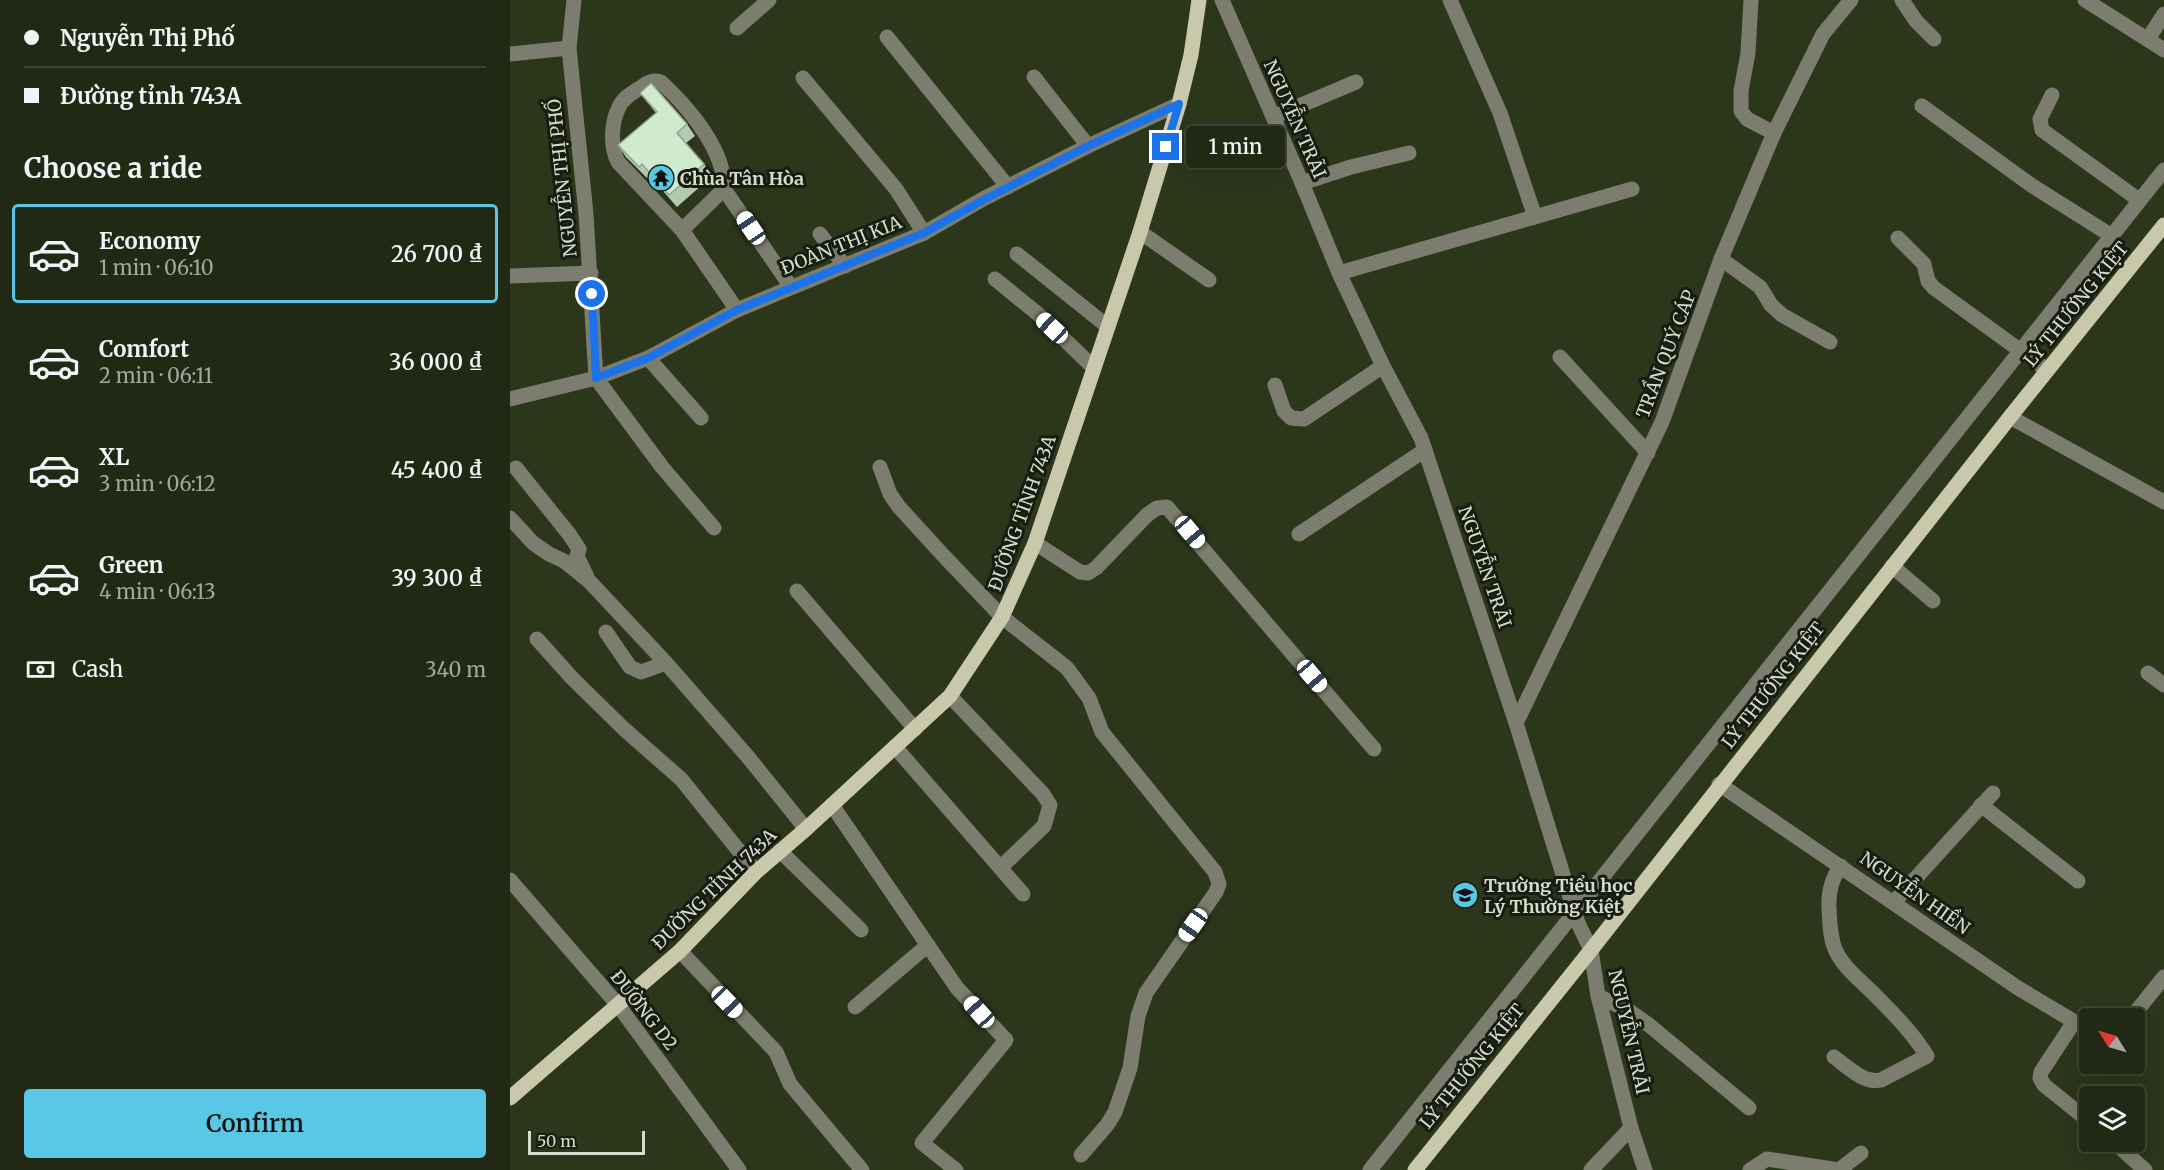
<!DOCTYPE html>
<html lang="en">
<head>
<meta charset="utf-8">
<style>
	:root { --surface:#212814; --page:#29301d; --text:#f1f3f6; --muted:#a2a6a0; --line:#3e4434; --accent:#59c8e4 }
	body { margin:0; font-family:Merriweather,serif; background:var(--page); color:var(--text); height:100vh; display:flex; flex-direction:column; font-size:22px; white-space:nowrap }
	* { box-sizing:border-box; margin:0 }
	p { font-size:20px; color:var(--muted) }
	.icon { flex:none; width:33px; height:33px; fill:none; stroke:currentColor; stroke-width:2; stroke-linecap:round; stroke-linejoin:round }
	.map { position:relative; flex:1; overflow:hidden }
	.drawer { display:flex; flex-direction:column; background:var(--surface); width:510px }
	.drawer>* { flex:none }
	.guide { display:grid; align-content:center; height:132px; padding:0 24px; background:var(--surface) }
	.needle { width:39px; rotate:307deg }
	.fabs { position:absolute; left:1569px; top:1008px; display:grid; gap:12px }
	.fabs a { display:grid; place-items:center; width:66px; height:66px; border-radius:6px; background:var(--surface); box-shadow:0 6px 24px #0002,0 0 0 2px var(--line); font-size:30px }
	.scale { position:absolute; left:18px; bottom:15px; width:117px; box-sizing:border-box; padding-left:6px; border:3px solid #d6dccc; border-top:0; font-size:16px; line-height:21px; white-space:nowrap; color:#d6dccc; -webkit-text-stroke:4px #171c10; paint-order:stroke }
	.end { position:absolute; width:27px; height:27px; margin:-14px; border:8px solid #1a73e8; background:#fff; box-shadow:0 0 0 3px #fff }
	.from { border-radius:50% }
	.bubble { position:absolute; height:42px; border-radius:6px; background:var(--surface); box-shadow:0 6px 24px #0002,0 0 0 2px var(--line); font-size:20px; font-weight:600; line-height:42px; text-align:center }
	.car { position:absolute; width:18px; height:36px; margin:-18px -9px; border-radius:8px; box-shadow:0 0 4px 2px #0007; background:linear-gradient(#fff 24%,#345 0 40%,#fff 0 76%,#345 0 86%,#fff 0) }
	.guide b { display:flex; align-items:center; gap:21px; height:57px; font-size:22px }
	.guide b+b { border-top:2px solid var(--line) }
	.guide i { width:15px; height:15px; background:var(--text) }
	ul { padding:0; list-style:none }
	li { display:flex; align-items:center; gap:18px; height:99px; margin:0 12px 9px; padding:0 12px; border:3px solid transparent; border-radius:6px }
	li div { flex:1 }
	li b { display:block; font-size:22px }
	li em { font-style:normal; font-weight:600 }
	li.active { border-color:var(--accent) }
	li>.icon { width:54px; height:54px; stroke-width:1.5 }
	h2 { padding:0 24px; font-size:27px; line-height:72px }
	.pay { display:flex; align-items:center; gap:15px; height:66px; padding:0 24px; font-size:22px }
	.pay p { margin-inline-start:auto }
	.cta { display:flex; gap:12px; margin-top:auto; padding:12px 24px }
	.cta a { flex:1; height:69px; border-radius:6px; background:var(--accent); color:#111; font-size:24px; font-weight:600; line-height:69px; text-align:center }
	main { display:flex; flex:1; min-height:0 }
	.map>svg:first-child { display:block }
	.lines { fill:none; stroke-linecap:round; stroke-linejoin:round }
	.minor { stroke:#7d7d6f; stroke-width:15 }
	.major { stroke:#c9c8ab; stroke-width:15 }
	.wall { fill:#b3c9b1 }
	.building { fill:#d0eace; stroke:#92a490; stroke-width:1.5 }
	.route { stroke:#1a73e8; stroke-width:8 }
	.labels { text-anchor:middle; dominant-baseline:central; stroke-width:6; stroke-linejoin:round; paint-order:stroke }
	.street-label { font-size:18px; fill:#d6dccc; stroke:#171c10 }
	.poi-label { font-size:18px; font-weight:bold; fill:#d6dccc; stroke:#171c10; text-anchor:start }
</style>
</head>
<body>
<main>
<section class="drawer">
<div class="guide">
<b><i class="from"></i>Nguyễn Thị Phố</b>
<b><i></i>Đường tỉnh 743A</b>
</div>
<h2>Choose a ride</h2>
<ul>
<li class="active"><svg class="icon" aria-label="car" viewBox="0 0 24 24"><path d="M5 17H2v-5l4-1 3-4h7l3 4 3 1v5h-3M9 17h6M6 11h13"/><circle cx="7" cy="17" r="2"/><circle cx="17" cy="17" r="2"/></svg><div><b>Economy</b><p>1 min · 06:10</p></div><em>26 700 ₫</em></li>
<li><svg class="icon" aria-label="car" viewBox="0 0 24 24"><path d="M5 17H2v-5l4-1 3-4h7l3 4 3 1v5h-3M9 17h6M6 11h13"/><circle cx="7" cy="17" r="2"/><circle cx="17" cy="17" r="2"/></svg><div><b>Comfort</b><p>2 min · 06:11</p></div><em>36 000 ₫</em></li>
<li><svg class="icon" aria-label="car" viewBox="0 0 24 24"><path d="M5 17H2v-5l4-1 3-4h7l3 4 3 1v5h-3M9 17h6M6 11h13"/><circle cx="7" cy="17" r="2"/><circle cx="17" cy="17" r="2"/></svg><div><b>XL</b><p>3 min · 06:12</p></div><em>45 400 ₫</em></li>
<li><svg class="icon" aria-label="car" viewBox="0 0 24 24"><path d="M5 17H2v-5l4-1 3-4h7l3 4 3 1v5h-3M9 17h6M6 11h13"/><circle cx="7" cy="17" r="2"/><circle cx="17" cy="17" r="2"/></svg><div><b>Green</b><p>4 min · 06:13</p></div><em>39 300 ₫</em></li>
</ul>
<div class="pay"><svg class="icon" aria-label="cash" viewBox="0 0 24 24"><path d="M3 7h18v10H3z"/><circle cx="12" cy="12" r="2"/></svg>Cash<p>340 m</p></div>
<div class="cta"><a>Confirm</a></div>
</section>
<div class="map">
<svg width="1654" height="1170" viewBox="0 0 1654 1170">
	<rect width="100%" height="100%" fill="#2c361b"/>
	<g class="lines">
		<!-- minor -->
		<g class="minor">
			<polyline points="64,0 59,48 76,214 86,378 152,467 204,528"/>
			<polyline points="712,0 792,183 829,273 873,366 911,438 1006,723 1068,923 1081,950 1088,996 1121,1128 1135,1170"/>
			<polyline points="940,0 990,113 1025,217"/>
			<polyline points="1241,0 1238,53 1231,91 1231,111 1237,119 1264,133"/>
			<polyline points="1392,0 1406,21 1424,39"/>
			<polyline points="1575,0 1654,50"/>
			<polyline points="227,28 259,0"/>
			<polyline points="377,37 498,187"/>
			<polyline points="1638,39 1654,14"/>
			<polyline points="0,54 59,48"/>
			<polyline points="524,77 578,146"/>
			<polyline points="293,78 386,189 414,233"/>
			<polyline points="1542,95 1530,119 1532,130 1629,200"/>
			<polyline points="1412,106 1521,185 1602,236"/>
			<polyline points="763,117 846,82"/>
			<polyline points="792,183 841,167 899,153"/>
			<polyline points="214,189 281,287"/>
			<path d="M172,230l-64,-68c-8,-16 -7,-39 1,-55 4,-9 13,-14 21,-19 7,-5 12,-9 21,-6 24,22 53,56 61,88 2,6 2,13 2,19l-42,41 55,80"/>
			<polyline points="630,232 699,280"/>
			<polyline points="310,234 335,266"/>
			<polyline points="1388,238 1414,264 1418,281 1424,288 1537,370"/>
			<polyline points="507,254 597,326"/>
			<polyline points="1211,259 1250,287 1261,305 1272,315 1320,342"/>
			<polyline points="829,273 1122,189"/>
			<polyline points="0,276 81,273"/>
			<polyline points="485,279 528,314 583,367"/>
			<polyline points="1050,357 1138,453"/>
			<polyline points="138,358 191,418"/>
			<polyline points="765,385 774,411 781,418 794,419 873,366"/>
			<polyline points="0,399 86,378 138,358 227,310 414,233 473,199 578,146 669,104"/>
			<polyline points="1500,417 1654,502"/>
			<polyline points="370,467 380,494 389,507 431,553 492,617 557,668 579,698 592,732 705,872 709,884 706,892 636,993 628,1016 620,1068 605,1112 597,1125 571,1155"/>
			<polyline points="6,468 59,534 69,549 67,556 77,577"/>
			<polyline points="0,518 23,543 39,554 54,561 80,582 156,663"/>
			<polyline points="789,534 915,450"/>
			<polyline points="525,543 570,572 578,573 586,568 637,515 647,508 657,507 864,749"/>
			<polyline points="1382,566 1423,601"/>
			<polyline points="287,591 405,729"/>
			<polyline points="96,632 120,667 131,672 156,663 238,757 296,829"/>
			<polyline points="27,639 62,678 114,729 171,779 246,872"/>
			<polyline points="1638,673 1654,685"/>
			<polyline points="440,696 533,794 540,805 534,826 491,867"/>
			<polyline points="1006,723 1152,422 1211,259 1264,133 1313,34 1341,0"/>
			<polyline points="385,747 513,894"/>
			<polyline points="1209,784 1508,988 1580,1031"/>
			<polyline points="322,805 447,988 496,1040 412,1143 446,1170"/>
			<polyline points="1471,805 1568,881"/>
			<polyline points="270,851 351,930"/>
			<polyline points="0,880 108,1005 229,1170"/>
			<polyline points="1384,902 1483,793"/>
			<polyline points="170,951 266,1052 280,1084 352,1170"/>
			<polyline points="1088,996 1119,1011 1139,1025 1239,1108"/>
			<polyline points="345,1007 418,945"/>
			<polyline points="1621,1018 1654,977"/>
			<polyline points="1564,1022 1531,1072 1530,1078 1534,1085 1580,1122"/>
			<path d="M1324,1057c14,10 30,27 47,23l46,-24c-15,-24 -34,-43 -54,-63 -13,-13 -30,-26 -37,-42 -6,-12 -6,-28 -7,-42 -1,-16 2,-30 12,-43"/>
			<polyline points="1604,1142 1635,1170"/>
			<polyline points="860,1170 1654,170"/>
			<polyline points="1081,1170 1121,1128"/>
			<polyline points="1240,1170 1257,1159 1329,1170"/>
			<polyline points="1329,1170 1351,1153"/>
		</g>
		<!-- major -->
		<g class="major">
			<polyline points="0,1098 170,951 246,872 296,829 440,696 492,617 525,543 630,232 669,104 681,55 689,0"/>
			<polyline points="905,1170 1081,950 1500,417 1654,225"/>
		</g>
	</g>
	<!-- wall -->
	<polygon class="wall" points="130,93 177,124 185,136 176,143 194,164 202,176 167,207 140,176 137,178 116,157 108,145 146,113"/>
	<!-- building -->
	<polygon class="building" points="141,83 177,124 167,133 194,164 159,195 132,164 129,167 108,145 147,112 130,93"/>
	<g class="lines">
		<!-- route -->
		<polyline class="route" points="82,294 86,378 138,358 227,310 414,233 473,200 578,146 669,104 656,147"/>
	</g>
	<!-- icons -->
	<defs>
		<symbol id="temple-disc" viewBox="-11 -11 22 22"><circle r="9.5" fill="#59c8e4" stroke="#171c10"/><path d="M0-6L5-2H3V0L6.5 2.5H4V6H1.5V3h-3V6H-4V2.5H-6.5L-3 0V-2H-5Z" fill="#111"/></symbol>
		<symbol id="school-disc" viewBox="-11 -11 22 22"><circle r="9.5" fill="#59c8e4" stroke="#171c10"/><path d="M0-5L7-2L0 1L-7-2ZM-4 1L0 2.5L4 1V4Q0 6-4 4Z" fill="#111"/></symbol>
	</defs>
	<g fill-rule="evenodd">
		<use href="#temple-disc" x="136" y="163" width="30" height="30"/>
		<use href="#school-disc" x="940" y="880" width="30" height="30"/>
	</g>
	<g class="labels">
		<!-- street labels -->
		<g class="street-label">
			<text transform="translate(785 119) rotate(66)">NGUYỄN TRÃI</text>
			<text transform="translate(52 178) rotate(-96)">NGUYỄN THỊ PHỐ</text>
			<text transform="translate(331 245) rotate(-22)">ĐOÀN THỊ KIA</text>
			<text transform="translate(1566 304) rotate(-51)">LÝ THƯỜNG KIỆT</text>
			<text transform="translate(1156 354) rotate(-69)">TRẦN QUÝ CÁP</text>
			<text transform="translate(512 513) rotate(-70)">ĐƯỜNG TỈNH 743A</text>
			<text transform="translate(975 567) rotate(71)">NGUYỄN TRÃI</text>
			<text transform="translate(1263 685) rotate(-52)">LÝ THƯỜNG KIỆT</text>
			<text transform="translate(204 889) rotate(-44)">ĐƯỜNG TỈNH 743A</text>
			<text transform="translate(1405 893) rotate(35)">NGUYỄN HIỀN</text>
			<text transform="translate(134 1010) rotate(52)">ĐƯỜNG D2</text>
			<text transform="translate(1119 1032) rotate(77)">NGUYỄN TRÃI</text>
			<text transform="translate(962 1066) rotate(-51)">LÝ THƯỜNG KIỆT</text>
		</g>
		<!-- poi labels -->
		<g class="poi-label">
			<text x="170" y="178">Chùa Tân Hòa</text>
			<text x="974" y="885">Trường Tiểu học<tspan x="974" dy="21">Lý Thường Kiệt</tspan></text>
		</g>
	</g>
</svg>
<div class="fabs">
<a><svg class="needle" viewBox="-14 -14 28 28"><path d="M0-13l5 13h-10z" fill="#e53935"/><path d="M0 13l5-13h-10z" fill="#a2a6a0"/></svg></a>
<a><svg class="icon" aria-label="layers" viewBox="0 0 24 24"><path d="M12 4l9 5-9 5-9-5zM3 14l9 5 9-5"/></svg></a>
</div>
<div class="scale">50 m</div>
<i class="end from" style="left:82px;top:294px"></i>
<i class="end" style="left:656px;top:147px"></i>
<div class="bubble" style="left:676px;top:126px;width:99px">1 min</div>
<i class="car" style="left:241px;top:228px;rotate:326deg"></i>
<i class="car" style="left:542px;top:328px;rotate:313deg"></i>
<i class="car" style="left:680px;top:532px;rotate:140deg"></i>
<i class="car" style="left:802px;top:676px;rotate:140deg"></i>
<i class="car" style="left:683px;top:925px;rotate:215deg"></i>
<i class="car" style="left:217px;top:1002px;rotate:136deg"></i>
<i class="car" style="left:469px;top:1012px;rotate:318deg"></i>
</div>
</main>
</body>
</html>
